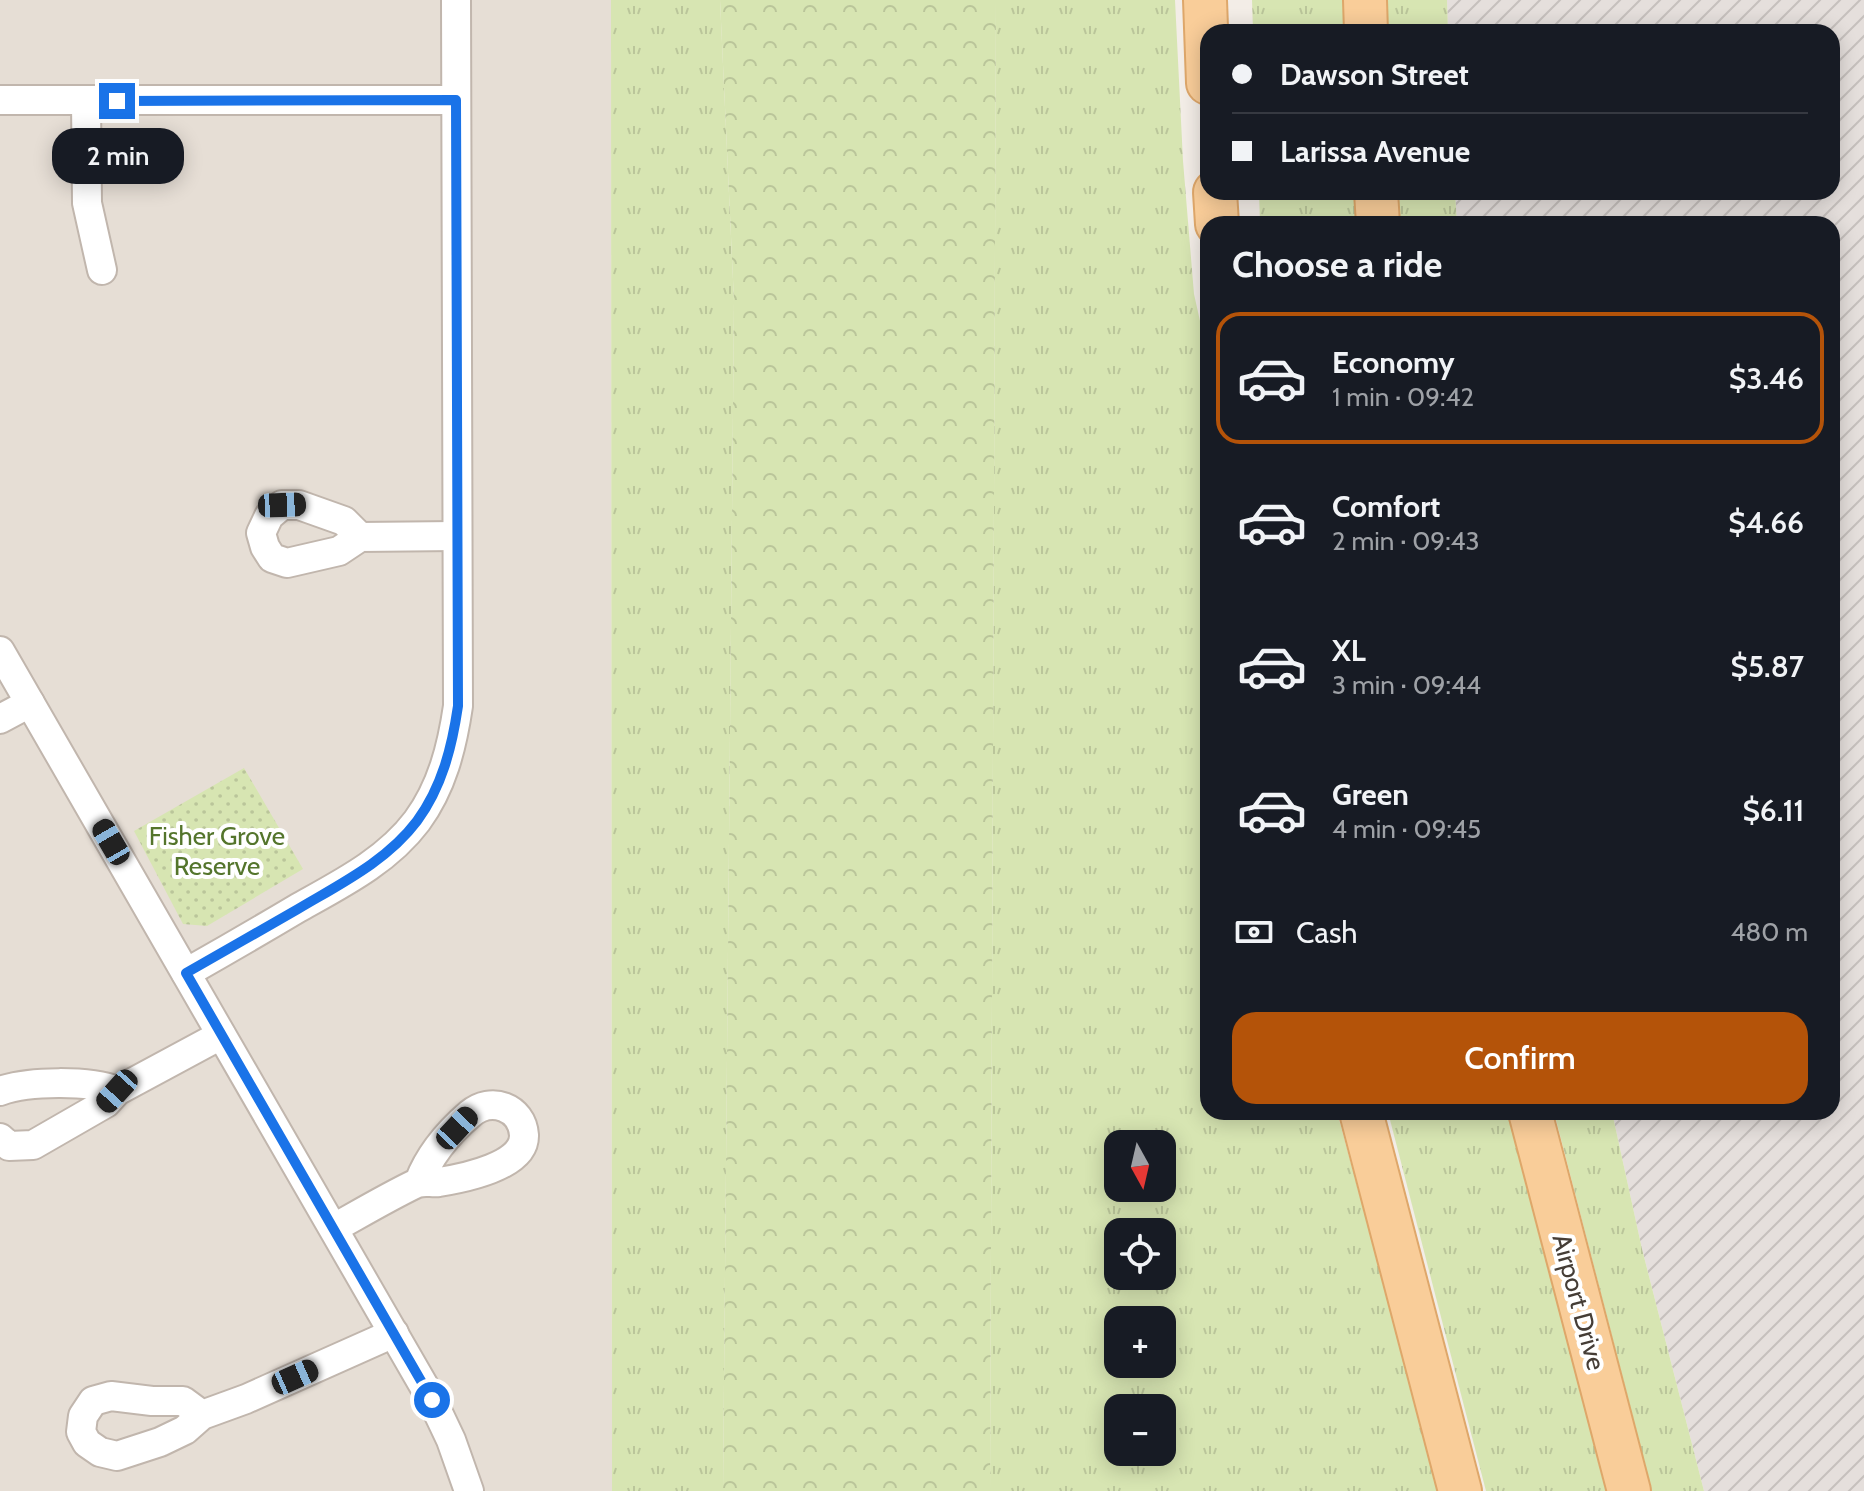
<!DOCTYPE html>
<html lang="en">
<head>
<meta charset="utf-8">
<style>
	:root { --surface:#171b24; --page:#242831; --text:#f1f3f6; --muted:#9ea1a6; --line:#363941; --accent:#b45309 }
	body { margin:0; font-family:Cabin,sans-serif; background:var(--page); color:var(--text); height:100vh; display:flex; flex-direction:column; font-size:30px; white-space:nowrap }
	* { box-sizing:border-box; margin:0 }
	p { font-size:26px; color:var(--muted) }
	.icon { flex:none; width:44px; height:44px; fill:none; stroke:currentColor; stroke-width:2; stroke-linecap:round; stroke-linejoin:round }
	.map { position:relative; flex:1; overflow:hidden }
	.panel { position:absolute; left:1200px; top:216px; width:640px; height:904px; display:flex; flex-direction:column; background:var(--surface); border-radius:24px; box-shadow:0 4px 20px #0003 }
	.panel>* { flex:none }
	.guide { position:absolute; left:1200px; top:24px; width:640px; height:176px; border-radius:24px; box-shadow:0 4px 20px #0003; display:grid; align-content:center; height:176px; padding:0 32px; background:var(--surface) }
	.needle { width:52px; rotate:172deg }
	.fabs { position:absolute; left:1104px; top:1130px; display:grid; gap:16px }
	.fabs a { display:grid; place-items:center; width:72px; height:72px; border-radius:16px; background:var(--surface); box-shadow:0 4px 20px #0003; font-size:40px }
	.end { position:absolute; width:36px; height:36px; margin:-18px; border:10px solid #1a73e8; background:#fff; box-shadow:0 0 0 4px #fff }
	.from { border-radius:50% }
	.bubble { position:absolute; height:56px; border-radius:24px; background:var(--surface); box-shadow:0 4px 20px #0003; font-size:26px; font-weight:600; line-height:56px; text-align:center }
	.car { position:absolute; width:24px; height:48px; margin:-24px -12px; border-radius:10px; box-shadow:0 0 6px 2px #0007; background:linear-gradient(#222 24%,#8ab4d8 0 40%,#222 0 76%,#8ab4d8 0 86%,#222 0) }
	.guide b { display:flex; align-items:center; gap:28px; height:76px; font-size:30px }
	.guide b+b { border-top:2px solid var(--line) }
	.guide i { width:20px; height:20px; background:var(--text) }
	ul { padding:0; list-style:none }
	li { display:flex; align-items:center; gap:24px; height:132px; margin:0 16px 12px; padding:0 16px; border:4px solid transparent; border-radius:24px }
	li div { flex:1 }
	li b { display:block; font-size:30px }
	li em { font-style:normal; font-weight:600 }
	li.on { border-color:var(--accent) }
	li>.icon { width:72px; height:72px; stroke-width:1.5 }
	h2 { padding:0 32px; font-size:36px; line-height:96px }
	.pay { display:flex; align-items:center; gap:20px; height:88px; padding:0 32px; font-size:30px }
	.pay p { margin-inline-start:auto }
	.primary-button { display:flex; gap:16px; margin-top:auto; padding:16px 32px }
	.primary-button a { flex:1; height:92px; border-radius:24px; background:var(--accent); color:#fff; font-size:32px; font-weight:600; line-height:92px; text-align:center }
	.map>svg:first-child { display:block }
	.residential { fill:#e6ded5 }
	.industrial { fill:url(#industrial-furrows) }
	.grass { fill:url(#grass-tufts); fill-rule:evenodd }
	.forest { fill:url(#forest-crowns) }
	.park { fill:url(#park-dots) }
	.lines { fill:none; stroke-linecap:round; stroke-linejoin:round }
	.minor-casing { stroke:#c1b6ad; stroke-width:32 }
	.primary-casing { stroke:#dea76a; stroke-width:46 }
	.minor { stroke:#fff; stroke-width:28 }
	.primary { stroke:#f9cd99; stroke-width:42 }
	.route { stroke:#1a73e8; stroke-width:10 }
	.labels { text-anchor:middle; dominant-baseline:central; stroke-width:8; stroke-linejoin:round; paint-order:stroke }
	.park-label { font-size:26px; fill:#54752c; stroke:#fff }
	.street-label { font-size:26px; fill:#453d36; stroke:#fff }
</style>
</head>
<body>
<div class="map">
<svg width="1864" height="1491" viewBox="0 0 1864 1491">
	<defs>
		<pattern id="industrial-furrows" width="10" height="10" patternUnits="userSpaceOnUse" patternTransform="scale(2)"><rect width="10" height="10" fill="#e5dfdc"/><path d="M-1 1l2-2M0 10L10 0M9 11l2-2" fill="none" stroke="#c6c0bd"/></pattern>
		<pattern id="grass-tufts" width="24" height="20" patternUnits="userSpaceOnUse" patternTransform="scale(2)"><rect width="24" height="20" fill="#d7e5b2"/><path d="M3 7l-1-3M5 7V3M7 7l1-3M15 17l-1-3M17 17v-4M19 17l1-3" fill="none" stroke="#bac59a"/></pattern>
		<pattern id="forest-crowns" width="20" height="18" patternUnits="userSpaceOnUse" patternTransform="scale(2)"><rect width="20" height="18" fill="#d7e5b2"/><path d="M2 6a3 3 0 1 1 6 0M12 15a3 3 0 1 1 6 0" fill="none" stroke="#bac59a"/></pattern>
		<pattern id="park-dots" width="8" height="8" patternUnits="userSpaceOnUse" patternTransform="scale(2)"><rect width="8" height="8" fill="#d7e5b2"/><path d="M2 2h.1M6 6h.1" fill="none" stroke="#bac59a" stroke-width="1.8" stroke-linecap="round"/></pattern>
	</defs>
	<rect width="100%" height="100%" fill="#f3ede7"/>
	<!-- residential -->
	<polygon class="residential" points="0,0 611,0 612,1491 0,1491"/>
	<!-- industrial -->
	<polygon class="industrial" points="1447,0 1864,0 1864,1491 1704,1491 1642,1249 1612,1112 1832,1112 1832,224 1457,224 1455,192 1832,192 1832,32 1448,32"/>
	<!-- grass -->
	<g class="grass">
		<polygon points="611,0 720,0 734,301 723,1491 612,1491"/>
		<path d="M996,0h179l8,161 11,133 14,63v755h129l103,379h-450zM1118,1144h44v44h-44zM1118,1232h44v44h-44zM1118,1320h44v44h-44zM1118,1408h44v44h-44z"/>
		<polygon points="1252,0 1355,0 1355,32 1253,32"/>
		<polygon points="1387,0 1447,0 1448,32 1388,32"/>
		<polygon points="1259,192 1364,192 1367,224 1260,224"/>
		<polygon points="1394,192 1455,192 1457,224 1395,224"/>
		<polygon points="1388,1112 1521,1112 1618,1491 1486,1491"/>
		<polygon points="1554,1112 1612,1112 1642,1249 1704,1491 1652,1491"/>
	</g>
	<!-- forest -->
	<polygon class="forest" points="720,0 996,0 990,1491 723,1491 734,301"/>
	<!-- park -->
	<polygon class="park" points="244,768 303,869 207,926 183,924 134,831"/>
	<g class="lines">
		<defs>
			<g id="minor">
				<polyline points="0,100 456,100"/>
				<polyline points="86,101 87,203 102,270"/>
				<polyline points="360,537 344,521 299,505 282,505 269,516 261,533 265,547 272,558 287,563 339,551 360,537 456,536"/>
				<polyline points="0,651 432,1400 451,1440 469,1491"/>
				<polyline points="0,719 30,703"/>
				<path d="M186,973c37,-21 75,-43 112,-65 43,-24 89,-47 119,-87 25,-34 35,-74 41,-115l-2,-706"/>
				<path d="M0,1091c28,-10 89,-11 117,0"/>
				<polyline points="0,1138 9,1146 33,1145 106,1103 117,1091 221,1035"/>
				<path d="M334,1228c27,-15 54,-31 81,-44 8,-4 16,-1 24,-2 25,-4 86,-16 85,-47 -2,-28 -33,-39 -54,-21 -21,18 -41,42 -51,68"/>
				<polyline points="202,1415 183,1401 152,1401 111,1396 93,1401 83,1416 81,1432 87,1443 100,1452 117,1456 160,1442 185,1430 202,1415 246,1399 394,1333"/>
			</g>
			<g id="primary">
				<polyline points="1205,0 1208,83"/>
				<polyline points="1365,0 1366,32"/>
				<polyline points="1215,192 1217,224"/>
				<polyline points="1376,192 1378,224"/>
				<polyline points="1361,1112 1460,1491"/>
				<polyline points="1530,1112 1629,1491"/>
			</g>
		</defs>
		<!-- minor casing -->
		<use href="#minor" class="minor-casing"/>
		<!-- primary casing -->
		<use href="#primary" class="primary-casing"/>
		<!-- minor -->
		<use href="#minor" class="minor"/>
		<!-- primary -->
		<use href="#primary" class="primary"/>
	</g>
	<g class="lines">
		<!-- route -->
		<path class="route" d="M117,101l339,-1 2,606c-6,41 -16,81 -41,115 -30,40 -77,63 -119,88 -37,21 -75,43 -112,64l246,427"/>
	</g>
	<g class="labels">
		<!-- park labels -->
		<g class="park-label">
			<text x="217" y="836">Fisher Grove<tspan x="217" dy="30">Reserve</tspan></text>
		</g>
		<!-- street labels -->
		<g class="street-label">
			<text transform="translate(1579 1302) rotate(75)">Airport Drive</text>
		</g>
	</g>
</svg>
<div class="fabs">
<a><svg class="needle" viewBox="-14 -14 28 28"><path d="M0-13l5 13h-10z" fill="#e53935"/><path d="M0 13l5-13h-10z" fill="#9ea1a6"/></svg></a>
<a><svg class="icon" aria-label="locate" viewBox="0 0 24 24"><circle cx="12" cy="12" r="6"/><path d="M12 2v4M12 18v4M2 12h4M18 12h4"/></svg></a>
<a>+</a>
<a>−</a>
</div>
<i class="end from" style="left:432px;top:1400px"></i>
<i class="end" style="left:117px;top:101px"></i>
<div class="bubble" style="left:52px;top:128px;width:132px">2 min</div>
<i class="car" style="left:282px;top:505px;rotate:88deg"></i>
<i class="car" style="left:111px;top:842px;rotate:330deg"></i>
<i class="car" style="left:117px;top:1091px;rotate:222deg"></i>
<i class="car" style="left:457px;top:1128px;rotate:43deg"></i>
<i class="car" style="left:295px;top:1377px;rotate:66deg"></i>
<div class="guide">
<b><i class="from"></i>Dawson Street</b>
<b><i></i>Larissa Avenue</b>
</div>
<section class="panel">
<h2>Choose a ride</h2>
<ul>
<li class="on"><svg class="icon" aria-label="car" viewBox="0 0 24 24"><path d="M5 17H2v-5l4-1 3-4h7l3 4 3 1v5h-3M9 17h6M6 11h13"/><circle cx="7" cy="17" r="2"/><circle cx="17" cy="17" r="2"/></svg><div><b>Economy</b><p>1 min · 09:42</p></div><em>$3.46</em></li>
<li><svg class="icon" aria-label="car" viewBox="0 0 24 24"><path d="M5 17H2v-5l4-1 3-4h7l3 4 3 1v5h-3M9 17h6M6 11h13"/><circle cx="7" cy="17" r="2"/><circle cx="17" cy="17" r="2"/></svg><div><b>Comfort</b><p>2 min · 09:43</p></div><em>$4.66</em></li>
<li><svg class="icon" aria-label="car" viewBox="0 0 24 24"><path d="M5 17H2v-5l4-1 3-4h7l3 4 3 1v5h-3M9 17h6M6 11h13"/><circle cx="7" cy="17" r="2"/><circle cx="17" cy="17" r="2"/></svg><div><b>XL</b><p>3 min · 09:44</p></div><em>$5.87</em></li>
<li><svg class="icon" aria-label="car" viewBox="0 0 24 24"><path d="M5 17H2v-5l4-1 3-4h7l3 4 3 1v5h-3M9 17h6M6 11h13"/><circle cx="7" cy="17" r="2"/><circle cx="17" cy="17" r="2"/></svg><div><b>Green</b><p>4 min · 09:45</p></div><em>$6.11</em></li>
</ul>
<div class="pay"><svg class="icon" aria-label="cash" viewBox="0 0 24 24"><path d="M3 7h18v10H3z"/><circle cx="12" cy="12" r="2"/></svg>Cash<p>480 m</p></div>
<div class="primary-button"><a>Confirm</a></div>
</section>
</div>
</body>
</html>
